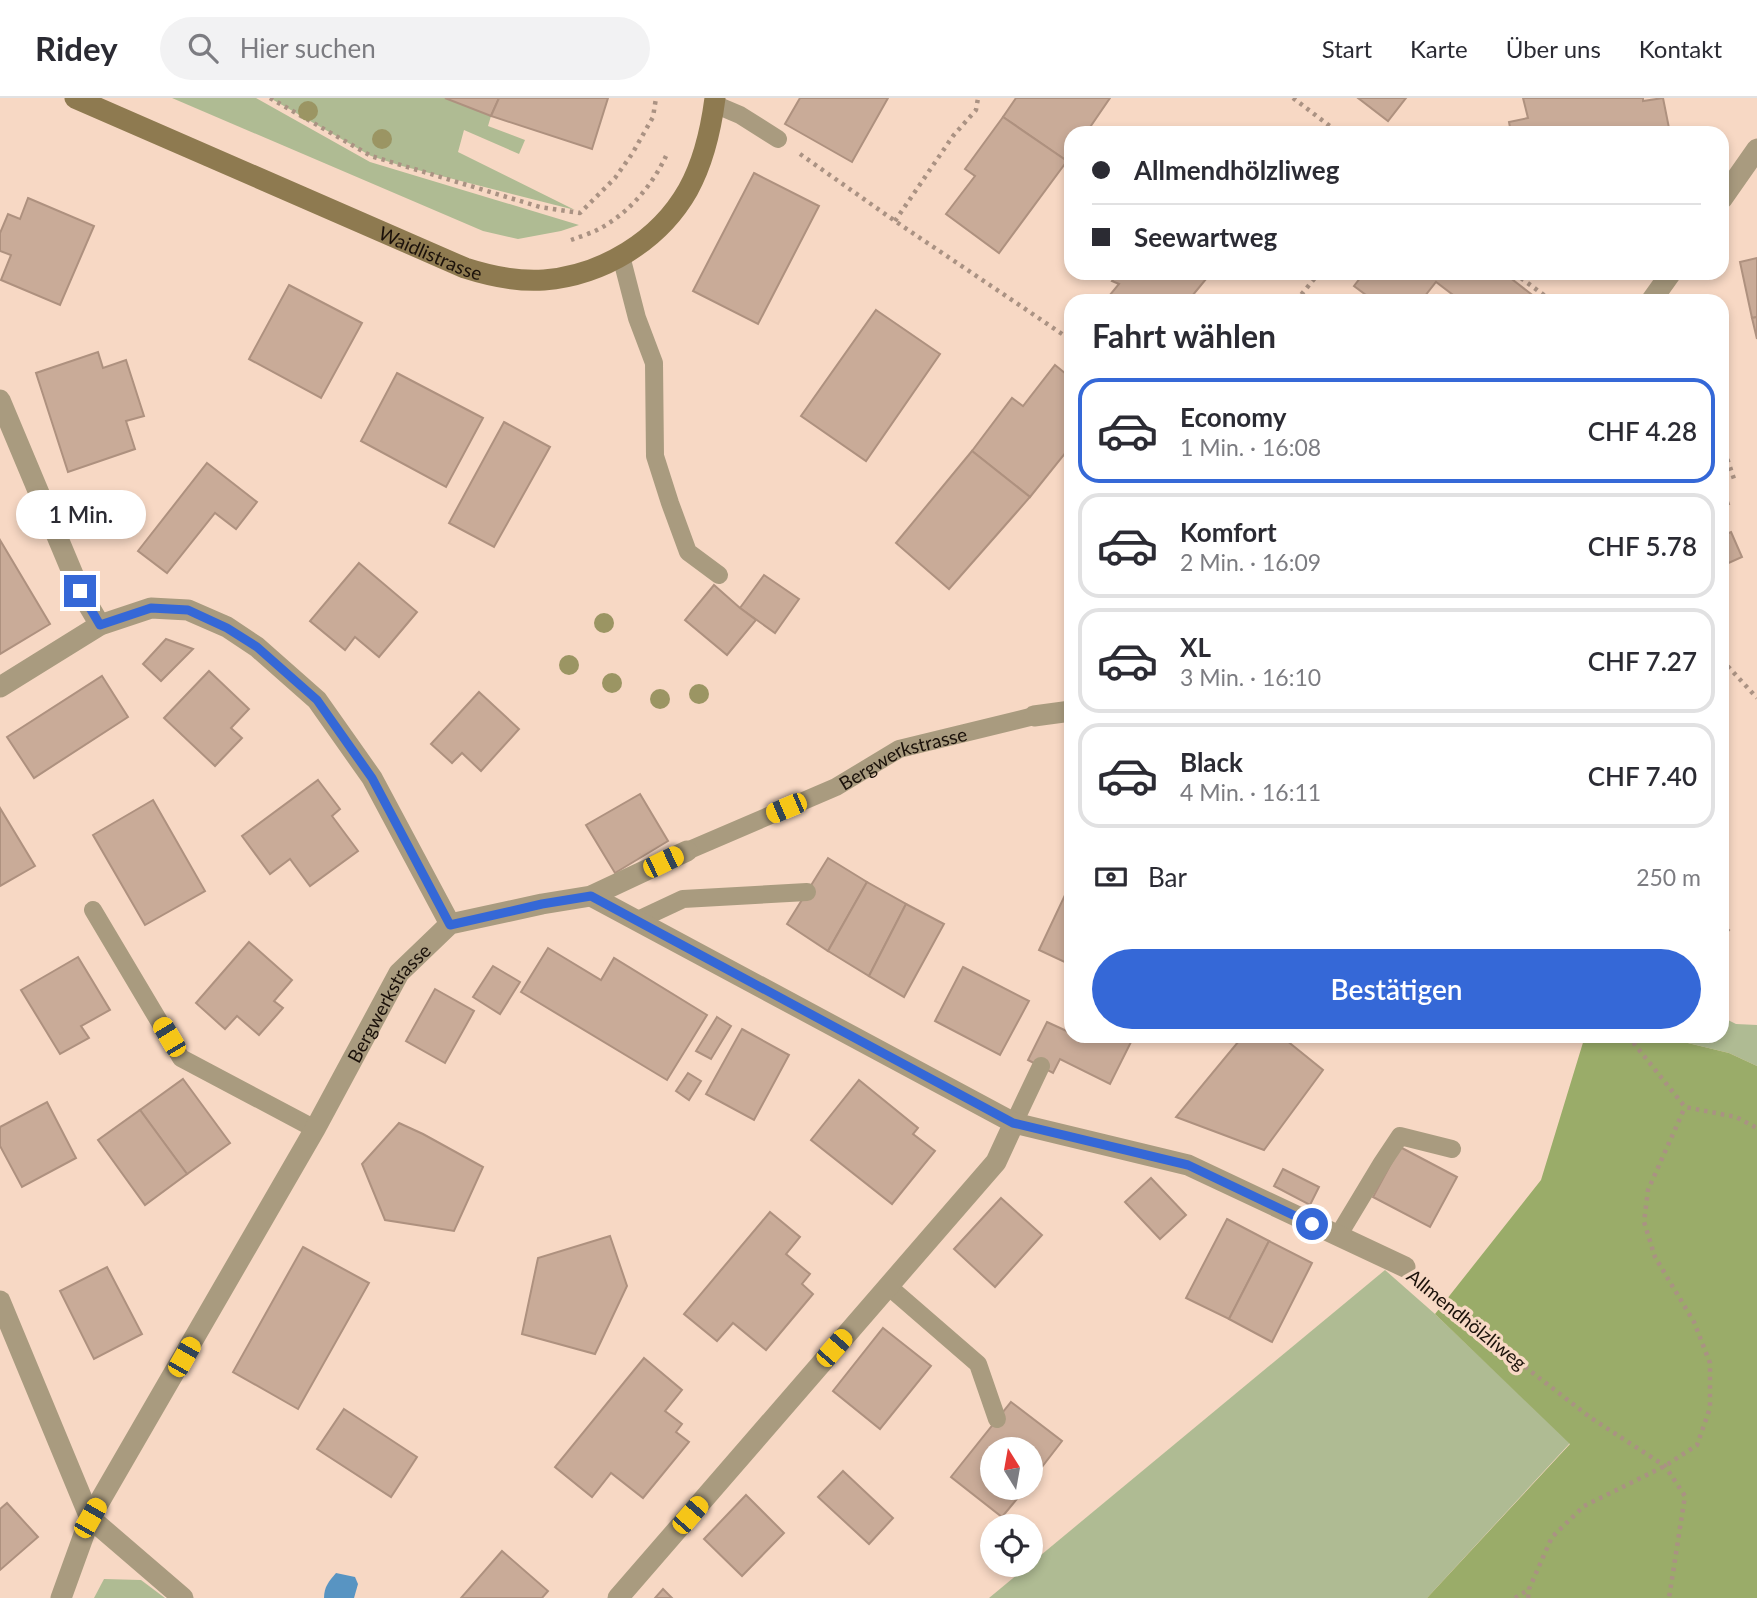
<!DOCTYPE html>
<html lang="de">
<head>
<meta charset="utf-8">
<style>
	:root { --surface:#fff; --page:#f2f2f3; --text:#2b2b33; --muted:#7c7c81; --line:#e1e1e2; --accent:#3568d7 }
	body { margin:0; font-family:Lato,sans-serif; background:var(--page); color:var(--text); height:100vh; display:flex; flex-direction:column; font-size:26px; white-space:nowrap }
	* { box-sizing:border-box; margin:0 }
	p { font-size:23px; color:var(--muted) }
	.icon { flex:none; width:38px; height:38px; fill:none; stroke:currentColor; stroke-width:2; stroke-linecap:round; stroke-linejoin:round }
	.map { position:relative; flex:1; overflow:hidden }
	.drawer { position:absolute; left:1064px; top:196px; width:665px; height:749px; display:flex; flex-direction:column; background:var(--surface); border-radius:21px; box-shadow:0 4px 10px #0003 }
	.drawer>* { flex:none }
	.top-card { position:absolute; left:1064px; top:28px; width:665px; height:154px; border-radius:21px; box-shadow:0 4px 10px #0003; display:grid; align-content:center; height:154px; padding:0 28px; background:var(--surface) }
	.needle { width:46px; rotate:349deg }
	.tools { position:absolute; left:980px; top:1339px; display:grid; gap:14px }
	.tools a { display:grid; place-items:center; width:63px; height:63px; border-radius:50%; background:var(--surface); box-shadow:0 4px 10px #0003; font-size:35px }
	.end { position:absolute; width:32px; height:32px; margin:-16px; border:9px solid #3568d7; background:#fff; box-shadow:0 0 0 4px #fff }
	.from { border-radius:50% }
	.bubble { position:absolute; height:49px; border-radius:24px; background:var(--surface); box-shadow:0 4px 10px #0003; font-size:23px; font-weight:600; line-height:49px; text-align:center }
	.car { position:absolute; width:21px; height:42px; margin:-21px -10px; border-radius:9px; box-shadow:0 0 5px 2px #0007; background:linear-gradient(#f5c518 24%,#345 0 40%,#f5c518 0 76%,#345 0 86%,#f5c518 0) }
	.top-card b { display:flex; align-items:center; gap:24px; height:66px; font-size:26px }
	.top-card b+b { border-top:2px solid var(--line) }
	.top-card i { width:18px; height:18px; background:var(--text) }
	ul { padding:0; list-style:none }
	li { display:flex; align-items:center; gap:21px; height:105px; margin:0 14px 10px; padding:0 14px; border:4px solid var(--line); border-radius:21px }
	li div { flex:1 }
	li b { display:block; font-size:26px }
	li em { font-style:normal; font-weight:600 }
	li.selected { border-color:var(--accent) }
	li>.icon { width:63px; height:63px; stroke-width:1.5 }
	h2 { padding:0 28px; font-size:32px; line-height:84px }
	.pay { display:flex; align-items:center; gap:18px; height:77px; padding:0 28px; font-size:26px }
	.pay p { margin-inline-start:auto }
	.primary-button { display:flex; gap:14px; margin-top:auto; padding:14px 28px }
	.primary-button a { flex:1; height:80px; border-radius:42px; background:var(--accent); color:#fff; font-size:28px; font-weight:600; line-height:80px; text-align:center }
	header { display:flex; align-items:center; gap:42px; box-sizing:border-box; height:98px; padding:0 35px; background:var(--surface); border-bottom:2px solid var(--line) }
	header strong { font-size:33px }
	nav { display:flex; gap:38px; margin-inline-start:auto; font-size:24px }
	.search { width:490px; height:63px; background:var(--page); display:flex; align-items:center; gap:18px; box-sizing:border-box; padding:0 24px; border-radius:38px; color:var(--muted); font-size:26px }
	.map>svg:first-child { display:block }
	.green { fill:#afbb93 }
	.forest { fill:#9aac69 }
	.water { fill:#5894c2 }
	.building { fill:#c9ab98; stroke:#ae917f; stroke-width:2 }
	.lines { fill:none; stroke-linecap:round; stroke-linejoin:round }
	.path { stroke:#aa9283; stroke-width:4.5; stroke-dasharray:3.5 5; stroke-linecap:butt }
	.service { stroke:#a99b7f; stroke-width:18 }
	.minor { stroke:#a99b7f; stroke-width:21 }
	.secondary { stroke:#8e7a50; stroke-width:21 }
	.tree { fill:#9b9563 }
	.route { stroke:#3568d7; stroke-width:9 }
	.labels { text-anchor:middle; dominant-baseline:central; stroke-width:7; stroke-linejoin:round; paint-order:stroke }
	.street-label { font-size:19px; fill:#1b110a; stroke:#f7d8c4 }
</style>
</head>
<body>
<header>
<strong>Ridey</strong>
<div class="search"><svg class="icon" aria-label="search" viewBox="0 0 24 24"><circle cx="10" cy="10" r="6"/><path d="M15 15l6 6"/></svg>Hier suchen</div>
<nav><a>Start</a><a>Karte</a><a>Über uns</a><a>Kontakt</a></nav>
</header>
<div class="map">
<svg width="1757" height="1500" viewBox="0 0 1757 1500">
	<rect width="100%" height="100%" fill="#f7d8c4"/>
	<!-- green -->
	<g class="green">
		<polygon points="172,0 256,0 370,64 579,127 561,133 518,141 483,133"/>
		<polygon points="270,0 445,0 491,18 488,28 525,42 519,56 464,32 458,54 575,112 402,68 371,58"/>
		<polygon points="1722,919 1736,926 1757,927 1757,968 1729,955 1659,938 1722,938"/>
		<polygon points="1385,1172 1435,1216 1570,1345 1427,1500 989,1500"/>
		<polygon points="104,1481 141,1482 165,1500 94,1500"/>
	</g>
	<!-- forest -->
	<polygon class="forest" points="1585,938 1659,938 1729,955 1757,968 1757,1500 1427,1500 1570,1346 1435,1216 1541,1082"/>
	<!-- water -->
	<path class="water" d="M336,1475l19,4 3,7 -4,14h-30c0,-11 5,-17 12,-25z"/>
	<!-- building -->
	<g class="building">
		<polygon points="445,0 499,0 491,18"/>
		<polygon points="499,0 608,0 592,51 491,18"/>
		<polygon points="800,0 888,0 852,64 785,26"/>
		<polygon points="1016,0 1110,0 1086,35 1071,35 1071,57 1067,63 1003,19"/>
		<polygon points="1358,0 1406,0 1388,23"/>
		<polygon points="1523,0 1643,0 1643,3 1663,0 1670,35 1511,35 1509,24 1528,20"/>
		<polygon points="1003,19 1067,63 999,155 946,116 975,78 965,71"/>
		<polygon points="754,75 819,108 758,226 693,193"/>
		<polygon points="28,100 94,128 60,207 1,182 11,157 0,153 0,135 8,116 20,121"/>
		<polygon points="1757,160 1757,219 1752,220 1740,164"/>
		<polygon points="1118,175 1211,175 1188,203 1105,203 1119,186 1112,183"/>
		<polygon points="1364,175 1504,175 1540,203 1461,203 1436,184 1421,203 1374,203 1354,188"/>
		<polygon points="289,187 362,225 321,300 249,261"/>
		<polygon points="876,212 940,256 866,363 801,318"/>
		<polygon points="1757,219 1757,241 1752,220"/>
		<polygon points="98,254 103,270 126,262 144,318 126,323 135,351 68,374 36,275"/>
		<polygon points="1055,267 1071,280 1071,348 1030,399 972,353 1012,300 1023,308"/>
		<polygon points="397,275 483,320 446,389 361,343"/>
		<polygon points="504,324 550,349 494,449 449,425"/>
		<polygon points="972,353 1030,399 949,491 896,445"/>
		<polygon points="207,365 257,404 236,431 215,415 167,475 138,453"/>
		<polygon points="1722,385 1729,406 1722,408"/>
		<polygon points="1731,434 1742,459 1722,468 1722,438"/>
		<polygon points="0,442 50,526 0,556"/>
		<polygon points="359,465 417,514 379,559 355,539 345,552 310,523"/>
		<polygon points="764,477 799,501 775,535 740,510"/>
		<polygon points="714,487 740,510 756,522 727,557 685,522"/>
		<polygon points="166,541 193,551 161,583 143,566"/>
		<polygon points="209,573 249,611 231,630 242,640 215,668 164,620"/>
		<polygon points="102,578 128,619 34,680 7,639"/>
		<polygon points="479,594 519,631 481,673 462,655 452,665 431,646"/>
		<polygon points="318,682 340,711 332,718 358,753 310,788 290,761 270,776 242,738"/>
		<polygon points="640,696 668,743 615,775 586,727"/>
		<polygon points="153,702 205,793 145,827 93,737"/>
		<polygon points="0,710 35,768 0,788"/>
		<polygon points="828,760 867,784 828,853 787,826"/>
		<polygon points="867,784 906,806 869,878 828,853"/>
		<polygon points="1065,797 1071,800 1071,867 1039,852"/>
		<polygon points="906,806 944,826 904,899 869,878"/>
		<polygon points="1722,826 1729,832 1722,840"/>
		<polygon points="249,844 292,882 274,903 283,910 259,937 237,918 225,931 196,905"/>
		<polygon points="548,850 601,882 614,860 707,917 667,982 521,894"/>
		<polygon points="78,859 110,912 81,928 89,940 60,956 21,892"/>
		<polygon points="493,868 520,884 500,916 473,899"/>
		<polygon points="963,869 1029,903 1000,957 935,923"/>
		<polygon points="435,891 474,913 445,965 406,943"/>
		<polygon points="717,919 731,928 711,961 696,953"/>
		<polygon points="1047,924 1071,935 1071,938 1134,938 1110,986 1060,961 1053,975 1028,962"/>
		<polygon points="742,931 789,957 754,1022 706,996"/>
		<polygon points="1243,938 1281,938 1323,972 1264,1052 1176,1019"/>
		<polygon points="688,975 701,983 689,1002 676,993"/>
		<polygon points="183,981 230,1045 187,1076 140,1012"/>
		<polygon points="859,982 918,1030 913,1036 935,1053 892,1106 811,1042"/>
		<polygon points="47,1004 76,1060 22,1089 0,1048 0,1029"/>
		<polygon points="140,1012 187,1076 145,1107 98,1042"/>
		<polygon points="399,1025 423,1036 483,1069 454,1133 385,1122 362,1066"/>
		<polygon points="1400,1049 1457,1079 1430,1129 1373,1099"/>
		<polygon points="1283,1071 1319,1089 1310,1107 1274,1088"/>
		<polygon points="1151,1080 1186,1117 1160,1141 1125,1104"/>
		<polygon points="1001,1100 1042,1137 995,1189 954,1151"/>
		<polygon points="770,1114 800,1139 786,1156 810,1176 802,1186 813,1196 766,1252 733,1225 717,1243 684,1216"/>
		<polygon points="1227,1121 1269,1143 1229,1221 1186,1200"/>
		<polygon points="610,1138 627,1188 595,1256 522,1236 538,1160"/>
		<polygon points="1269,1143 1312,1165 1272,1244 1229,1221"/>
		<polygon points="303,1149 369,1185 298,1311 233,1274"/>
		<polygon points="107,1169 142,1236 94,1261 60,1193"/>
		<polygon points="883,1230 931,1268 880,1331 833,1293"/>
		<polygon points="644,1260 682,1292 665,1313 682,1326 676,1334 689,1344 643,1400 611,1375 592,1399 555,1369"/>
		<polygon points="1011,1304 1062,1343 1031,1383 1031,1351 992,1351 992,1390 1026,1390 1002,1419 951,1379"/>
		<polygon points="344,1311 417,1359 391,1399 317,1351"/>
		<polygon points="843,1373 893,1420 869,1446 818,1399"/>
		<polygon points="746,1397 784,1435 742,1478 704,1441"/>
		<polygon points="7,1405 38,1439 0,1472 0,1411"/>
		<polygon points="502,1453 548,1493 542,1500 461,1500"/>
		<polygon points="663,1491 672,1500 655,1500"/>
	</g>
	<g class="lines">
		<!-- path -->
		<g class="path">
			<polyline points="270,0 371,58 540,109 580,115 615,80 632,56 653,19 656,0"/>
			<polyline points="1293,0 1339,35"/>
			<polyline points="800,56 895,123 1071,242"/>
			<polyline points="895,123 953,38 976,12 978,0"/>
			<path d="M571,142c8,-3 18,-6 26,-10 30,-15 55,-44 69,-74"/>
			<polyline points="1514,175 1552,203"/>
			<polyline points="1296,203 1319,175"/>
			<polyline points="1722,345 1734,381"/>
			<polyline points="1722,562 1757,600"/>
			<polyline points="1628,938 1685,1009 1736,1019 1757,1030"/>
			<polyline points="1427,1187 1529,1272 1591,1320 1665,1368 1685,1398 1669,1500"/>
			<polyline points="1515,1500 1528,1492"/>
			<polyline points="1528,1500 1529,1491 1552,1439 1584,1408 1665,1368 1697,1347 1710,1310 1710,1265 1694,1224 1655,1159 1644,1124 1648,1092 1685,1009"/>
		</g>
		<!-- service -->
		<g class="service">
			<polyline points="714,6 740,17 778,41"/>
			<polyline points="621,158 637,220 654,265 655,358 670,405 688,454 719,477"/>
			<path id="s1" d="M687,753l149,-64 63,-38 135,-33"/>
			<polyline points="93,812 181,960 315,1031"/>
			<polyline points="636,823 683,801 807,794"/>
			<polyline points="1014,1025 1041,968"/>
			<polyline points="1338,1138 1382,1065 1400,1038 1452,1051"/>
			<polyline points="888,1188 978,1266 997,1321"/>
		</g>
		<!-- minor -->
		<g class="minor">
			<polyline points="1722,101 1757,51"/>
			<polyline points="1651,203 1671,175"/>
			<polyline points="0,302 80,493 100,527"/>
			<polyline points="0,589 100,527 151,510 188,512 227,529 257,549 317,602 372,680 450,826"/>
			<polyline points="1034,618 1071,613"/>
			<polyline points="591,798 1014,1025 996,1064 618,1500"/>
			<polyline points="1014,1025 1188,1067 1405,1169"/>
			<polyline points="0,1203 90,1420 183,1500"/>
			<path id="s2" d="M61,1500l29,-80 225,-389 84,-156 51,-49 92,-20 49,-8 96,-45"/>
		</g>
		<!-- secondary -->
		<path class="secondary" id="s3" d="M75,0l390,170c25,8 52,14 79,12 59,-5 115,-39 144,-90 15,-27 23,-61 27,-92"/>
	</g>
	<!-- trees -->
	<g class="tree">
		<circle cx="308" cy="13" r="10"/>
		<circle cx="382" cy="41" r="10"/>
		<circle cx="604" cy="525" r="10"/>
		<circle cx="569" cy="567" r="10"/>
		<circle cx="612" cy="585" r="10"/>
		<circle cx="699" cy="596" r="10"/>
		<circle cx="660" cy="601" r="10"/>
	</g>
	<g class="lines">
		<!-- route -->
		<polyline class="route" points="80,493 100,527 151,510 188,512 227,530 257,549 317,602 372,680 450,827 542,806 591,798 1013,1025 1188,1067 1312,1126"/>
	</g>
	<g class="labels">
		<!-- street labels -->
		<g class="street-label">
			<text stroke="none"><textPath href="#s3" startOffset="388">Waidlistrasse</textPath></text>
			<text stroke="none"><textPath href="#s1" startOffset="236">Bergwerkstrasse</textPath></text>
			<text stroke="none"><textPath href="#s2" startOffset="681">Bergwerkstrasse</textPath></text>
			<text transform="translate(1467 1221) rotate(39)">Allmendhölzliweg</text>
		</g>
	</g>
</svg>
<div class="tools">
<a><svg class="needle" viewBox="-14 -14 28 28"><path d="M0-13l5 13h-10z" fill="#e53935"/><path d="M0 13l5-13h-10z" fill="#7c7c81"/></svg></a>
<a><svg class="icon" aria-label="locate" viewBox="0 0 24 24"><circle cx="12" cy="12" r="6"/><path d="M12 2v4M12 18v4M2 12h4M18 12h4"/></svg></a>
</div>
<i class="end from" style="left:1312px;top:1126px"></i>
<i class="end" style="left:80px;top:493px"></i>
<div class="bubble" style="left:16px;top:392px;width:130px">1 Min.</div>
<i class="car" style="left:786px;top:710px;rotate:247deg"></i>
<i class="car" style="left:663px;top:764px;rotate:64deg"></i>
<i class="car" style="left:169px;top:939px;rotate:329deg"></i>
<i class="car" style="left:834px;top:1250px;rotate:41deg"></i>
<i class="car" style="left:184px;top:1259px;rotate:30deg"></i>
<i class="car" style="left:690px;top:1417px;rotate:41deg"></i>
<i class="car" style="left:90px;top:1420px;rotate:30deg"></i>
<div class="top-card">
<b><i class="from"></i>Allmendhölzliweg</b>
<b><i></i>Seewartweg</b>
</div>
<section class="drawer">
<h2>Fahrt wählen</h2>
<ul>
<li class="selected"><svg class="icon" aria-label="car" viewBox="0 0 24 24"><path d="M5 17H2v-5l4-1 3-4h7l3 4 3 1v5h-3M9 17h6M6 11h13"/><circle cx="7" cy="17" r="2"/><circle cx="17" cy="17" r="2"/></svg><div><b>Economy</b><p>1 Min. · 16:08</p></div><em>CHF 4.28</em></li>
<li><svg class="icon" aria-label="car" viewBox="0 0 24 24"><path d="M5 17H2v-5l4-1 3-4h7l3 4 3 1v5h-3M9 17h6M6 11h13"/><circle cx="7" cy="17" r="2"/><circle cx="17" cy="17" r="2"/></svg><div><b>Komfort</b><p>2 Min. · 16:09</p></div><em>CHF 5.78</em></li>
<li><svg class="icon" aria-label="car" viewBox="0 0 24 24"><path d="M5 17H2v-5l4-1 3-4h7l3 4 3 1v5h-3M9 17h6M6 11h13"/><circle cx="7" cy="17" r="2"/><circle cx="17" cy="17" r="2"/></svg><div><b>XL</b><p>3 Min. · 16:10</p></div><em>CHF 7.27</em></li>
<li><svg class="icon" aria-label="car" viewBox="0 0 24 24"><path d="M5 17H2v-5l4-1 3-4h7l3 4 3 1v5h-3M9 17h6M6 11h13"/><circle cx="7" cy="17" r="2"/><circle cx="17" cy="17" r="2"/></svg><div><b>Black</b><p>4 Min. · 16:11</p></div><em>CHF 7.40</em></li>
</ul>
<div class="pay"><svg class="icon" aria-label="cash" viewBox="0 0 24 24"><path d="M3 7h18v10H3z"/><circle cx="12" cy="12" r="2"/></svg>Bar<p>250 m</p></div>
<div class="primary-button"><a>Bestätigen</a></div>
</section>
</div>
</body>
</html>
